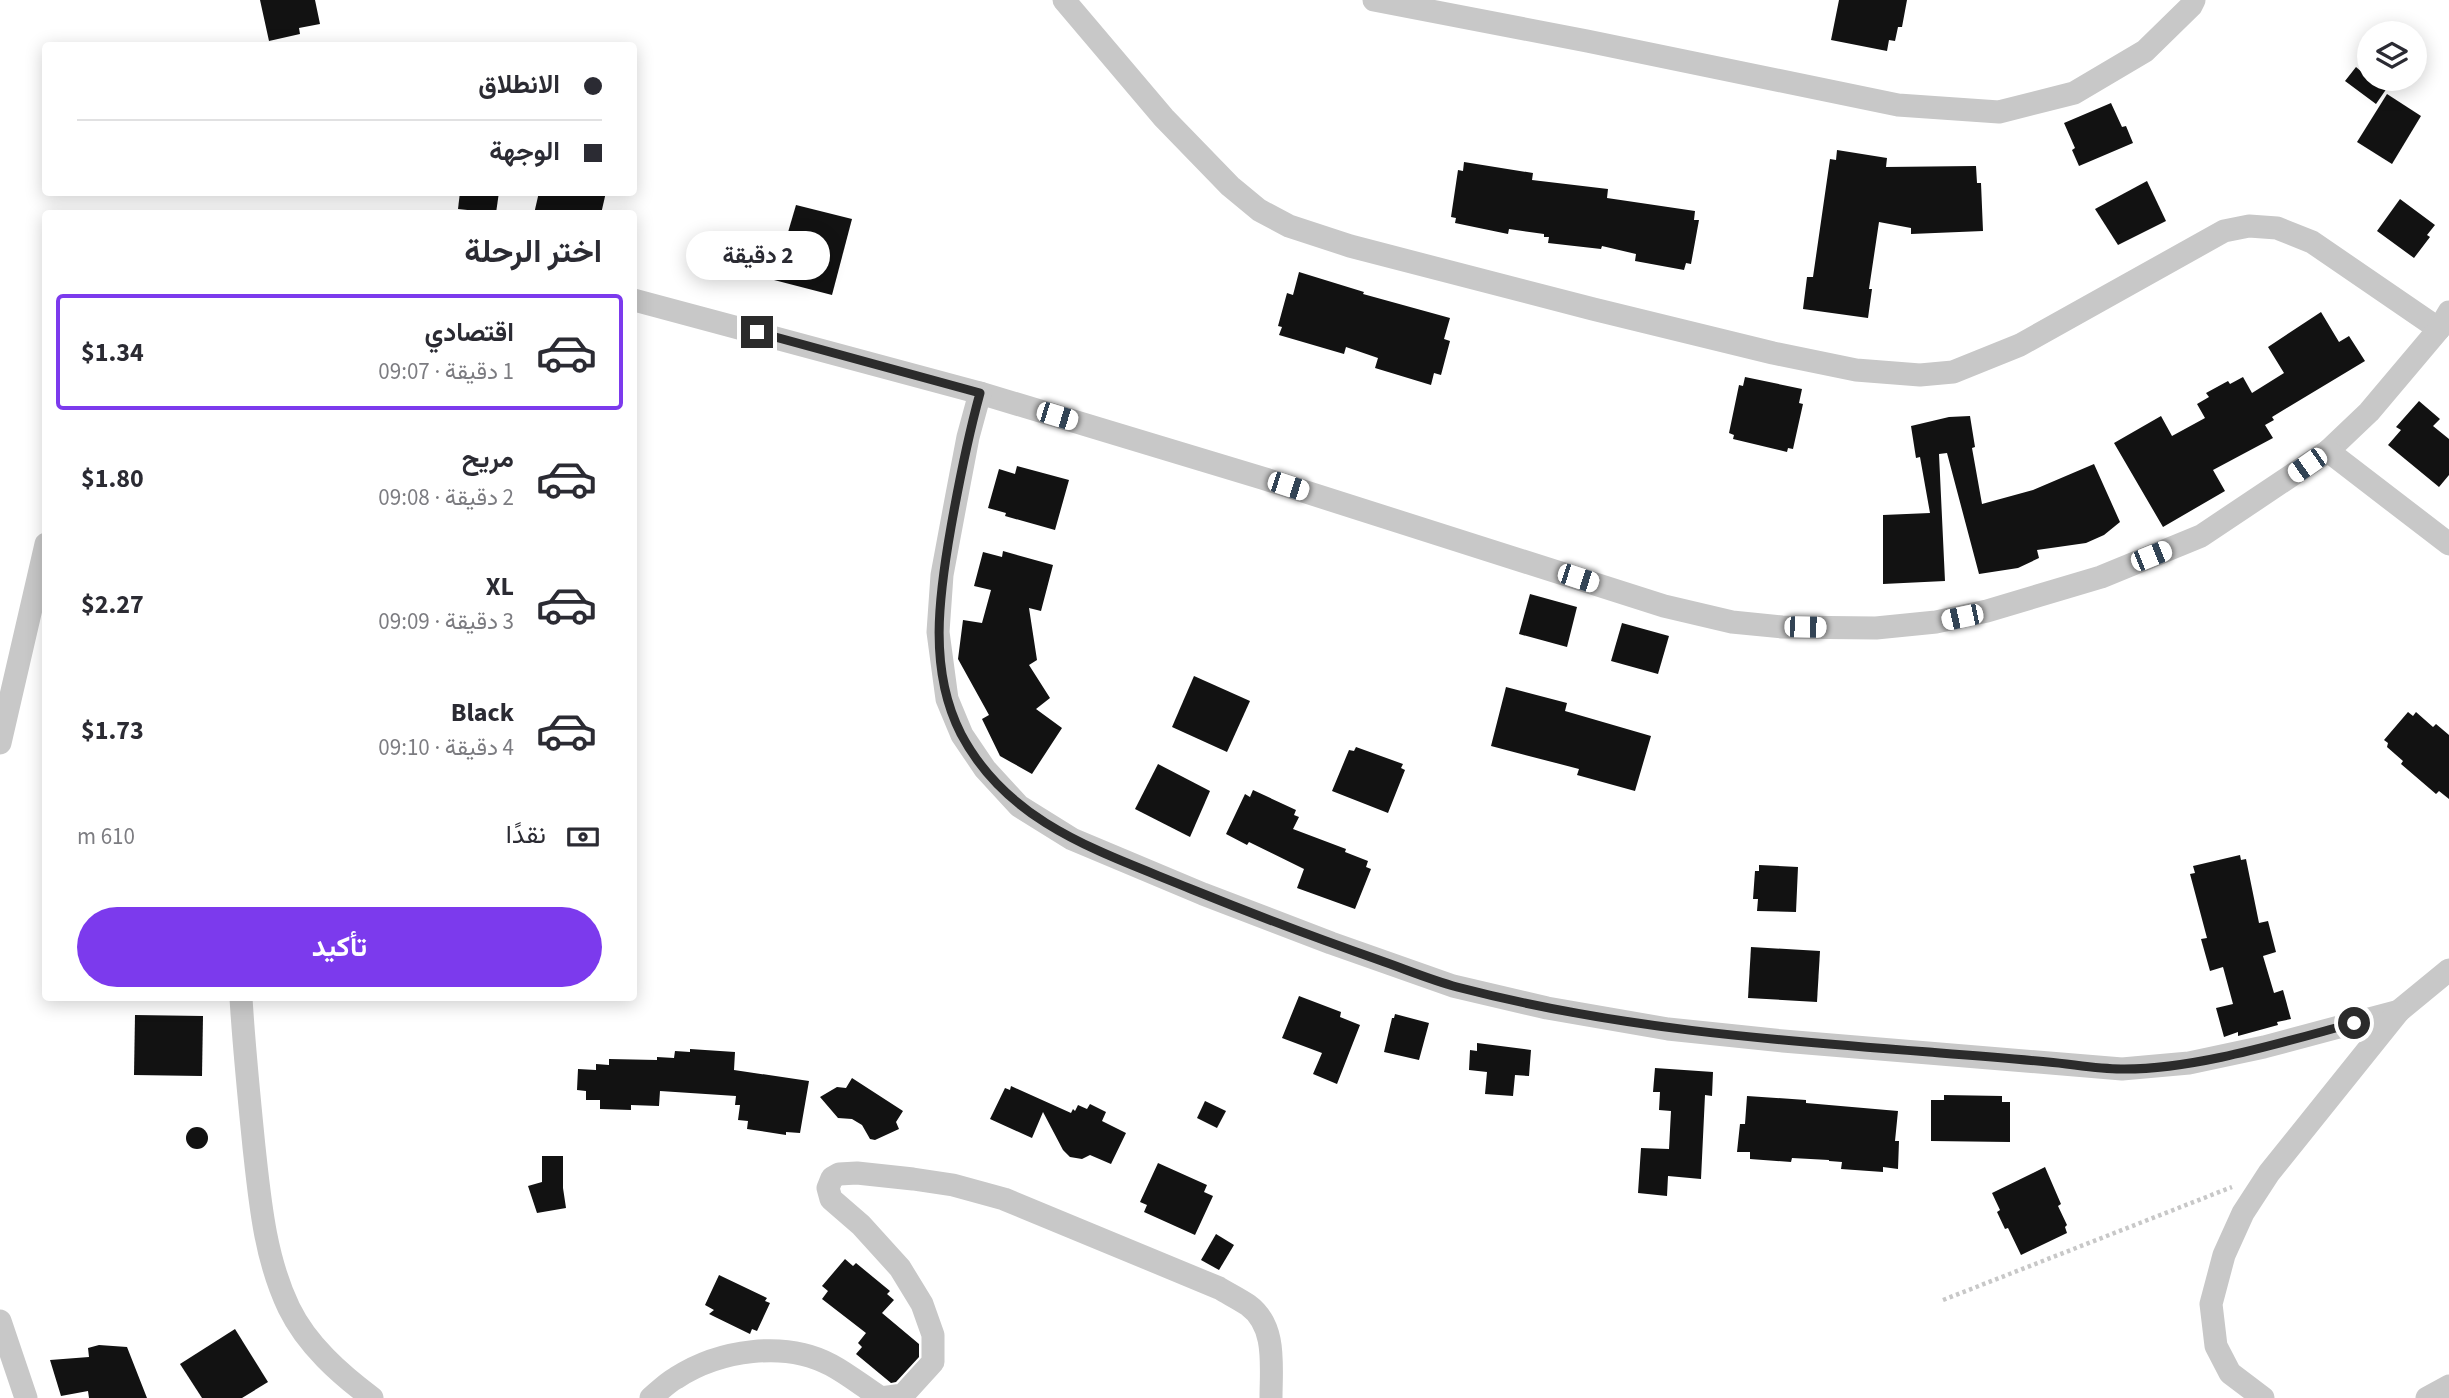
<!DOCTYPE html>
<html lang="ar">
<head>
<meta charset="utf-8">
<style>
	:root { --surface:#fff; --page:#f7f7f7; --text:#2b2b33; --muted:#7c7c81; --line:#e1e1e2; --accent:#7c3aed }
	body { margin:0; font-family:"Source Sans 3",Vazirmatn,sans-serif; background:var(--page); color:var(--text); direction:rtl; height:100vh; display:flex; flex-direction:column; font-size:26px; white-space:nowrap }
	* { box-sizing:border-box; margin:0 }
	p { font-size:23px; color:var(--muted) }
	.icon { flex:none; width:38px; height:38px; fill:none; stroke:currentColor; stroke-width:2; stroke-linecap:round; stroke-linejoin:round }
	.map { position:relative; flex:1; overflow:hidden; direction:ltr }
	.sheet { position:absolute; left:42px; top:210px; width:595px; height:791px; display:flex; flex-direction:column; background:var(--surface); border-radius:7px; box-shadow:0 4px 18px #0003; direction:rtl }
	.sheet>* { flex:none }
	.top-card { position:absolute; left:42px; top:42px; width:595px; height:154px; border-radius:7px; box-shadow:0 4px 18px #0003; direction:rtl; display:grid; align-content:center; height:154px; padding:0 35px; background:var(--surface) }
	.buttons { position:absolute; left:2357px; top:21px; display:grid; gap:14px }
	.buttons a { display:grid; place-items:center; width:70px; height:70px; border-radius:50%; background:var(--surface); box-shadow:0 4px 18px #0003; font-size:35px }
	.end { position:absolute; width:32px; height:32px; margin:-16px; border:9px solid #2b2b2b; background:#fff; box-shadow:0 0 0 4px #fff }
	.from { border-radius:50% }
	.bubble { position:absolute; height:49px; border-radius:24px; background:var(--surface); box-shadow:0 4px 18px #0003; font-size:23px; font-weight:700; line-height:49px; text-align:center; direction:rtl }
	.car { position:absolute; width:21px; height:42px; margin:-21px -10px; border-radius:9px; box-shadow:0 0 5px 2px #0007; background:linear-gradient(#fff 24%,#345 0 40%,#fff 0 76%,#345 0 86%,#fff 0) }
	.top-card b { display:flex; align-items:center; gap:24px; height:66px; font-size:26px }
	.top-card b+b { border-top:2px solid var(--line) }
	.top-card i { width:18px; height:18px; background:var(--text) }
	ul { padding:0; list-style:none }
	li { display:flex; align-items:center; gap:21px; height:116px; margin:0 14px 10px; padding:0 21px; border:4px solid transparent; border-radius:7px }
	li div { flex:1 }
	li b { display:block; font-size:26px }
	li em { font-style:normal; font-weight:700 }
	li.on { border-color:var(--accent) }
	li>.icon { width:63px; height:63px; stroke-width:1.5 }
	h2 { padding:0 35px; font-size:32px; line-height:84px }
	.pay { display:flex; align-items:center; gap:18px; height:77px; padding:0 35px; font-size:26px }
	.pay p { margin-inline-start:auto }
	.cta { display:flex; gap:14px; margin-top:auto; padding:14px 35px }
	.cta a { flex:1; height:80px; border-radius:42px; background:var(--accent); color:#fff; font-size:28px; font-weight:700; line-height:80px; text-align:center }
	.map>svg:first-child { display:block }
	.building { fill:#121212 }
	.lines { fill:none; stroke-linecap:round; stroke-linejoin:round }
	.path { stroke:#c8c8c8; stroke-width:4.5; stroke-dasharray:3.5 3.5; stroke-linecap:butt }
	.minor { stroke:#c8c8c8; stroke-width:23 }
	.route { stroke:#2b2b2b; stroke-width:9 }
</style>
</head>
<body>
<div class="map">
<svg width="2449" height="1398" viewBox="0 0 2449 1398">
	<rect width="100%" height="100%" fill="#fff"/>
	<!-- building -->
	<g class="building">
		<polygon points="260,0 315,0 320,24 299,28 300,34 269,41"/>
		<polygon points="1839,0 1907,0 1902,27 1898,27 1895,41 1889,40 1887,51 1831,40"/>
		<polygon points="2356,67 2370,79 2387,88 2376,104 2345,81"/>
		<polygon points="2387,94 2421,116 2392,164 2357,142"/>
		<polygon points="2111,103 2122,127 2126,126 2133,143 2079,166 2072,150 2075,148 2064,123"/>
		<polygon points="1837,150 1887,158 1886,167 1976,166 1977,183 1981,183 1983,231 1911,234 1911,228 1879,222 1869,289 1872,289 1868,318 1803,309 1807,277 1813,277 1830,159 1836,160"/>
		<polygon points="1464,162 1533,173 1532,180 1608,189 1607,198 1695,211 1694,220 1699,220 1691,264 1686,263 1684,270 1635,261 1636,254 1602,246 1601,249 1548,243 1549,237 1544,237 1544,234 1509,229 1508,234 1455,223 1456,218 1451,217 1458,170 1463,171"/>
		<polygon points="2147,181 2166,221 2118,245 2095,209"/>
		<polygon points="460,192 499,192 496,213 458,209"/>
		<polygon points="539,192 606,192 601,214 534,214"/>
		<polygon points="2400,199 2435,225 2427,235 2430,237 2414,258 2377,231"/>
		<polygon points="796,205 852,219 832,295 774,280"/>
		<polygon points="1299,272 1364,292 1363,294 1450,318 1444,339 1450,341 1441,375 1434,373 1431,385 1375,368 1378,358 1346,347 1344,354 1279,335 1282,327 1278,326 1287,293 1293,295"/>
		<polygon points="2321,312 2339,342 2349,336 2365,361 2272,417 2274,420 2265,425 2273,438 2213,470 2225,491 2163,527 2114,443 2161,416 2172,436 2205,418 2197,404 2209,397 2206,393 2228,381 2230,384 2243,377 2252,393 2284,373 2268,347"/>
		<polygon points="1745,377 1802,389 1799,403 1803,404 1793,449 1788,448 1787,452 1733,439 1734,435 1729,433 1739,385 1743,386"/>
		<polygon points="2419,401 2440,419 2433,426 2449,439 2449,475 2439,487 2388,445 2401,430 2396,427"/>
		<polygon points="1970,416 1975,447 1972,448 1982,504 2033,490 2094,464 2120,522 2104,535 2086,543 2037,550 2039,558 2018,568 1979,574 1947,453 1939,454 1945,581 1883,584 1883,515 1930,513 1920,457 1916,458 1911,426 1949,417"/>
		<polygon points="1017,466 1069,480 1055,530 1005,516 1006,513 988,508 999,469 1015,474"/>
		<polygon points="1003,551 1053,565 1041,611 1029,608 1037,660 1029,665 1050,698 1036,709 1062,728 1032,774 1000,756 982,719 989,715 958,659 963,620 982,623 991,590 974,586 983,552 1002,557"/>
		<polygon points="1530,594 1577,607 1567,647 1519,634"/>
		<polygon points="1622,623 1669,636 1658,674 1611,661"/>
		<polygon points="1194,676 1250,701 1227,752 1172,727"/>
		<polygon points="1506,687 1567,703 1565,711 1651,736 1635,791 1577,775 1579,769 1491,746"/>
		<polygon points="2408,712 2413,716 2416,712 2433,727 2436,724 2449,735 2449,799 2439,791 2436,794 2401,764 2403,761 2387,747 2388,743 2384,740"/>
		<polygon points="1356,747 1403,764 1401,768 1405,770 1388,813 1332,791 1349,750 1354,751"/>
		<polygon points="1158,764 1210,791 1190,837 1135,809"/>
		<polygon points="1253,790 1296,810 1294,815 1299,817 1293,829 1346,849 1345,852 1368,861 1366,867 1371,869 1355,909 1297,888 1304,869 1249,842 1247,845 1226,834 1245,794 1250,797"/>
		<polygon points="2240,855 2241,860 2246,859 2259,923 2268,921 2276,952 2263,956 2274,993 2283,990 2291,1019 2277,1022 2278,1025 2238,1036 2238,1032 2224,1037 2216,1008 2233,1004 2223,967 2210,971 2201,939 2207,938 2190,874 2195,873 2193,866"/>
		<polygon points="1759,865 1798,867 1796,912 1757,911 1758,899 1753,899 1755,871 1759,871"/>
		<polygon points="1751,947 1820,951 1817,1002 1748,998"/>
		<polygon points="1299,996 1341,1012 1340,1017 1360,1025 1337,1084 1313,1074 1322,1053 1282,1038"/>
		<polygon points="1395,1014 1429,1023 1419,1060 1384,1052 1392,1018 1394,1018"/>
		<polygon points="135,1015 203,1016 202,1076 134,1075"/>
		<polygon points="1477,1043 1531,1050 1529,1076 1515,1075 1513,1096 1485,1094 1487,1072 1469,1070 1470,1050 1477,1051"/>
		<polygon points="690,1049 735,1052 734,1070 809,1081 800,1133 786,1132 786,1135 747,1129 748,1121 738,1120 740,1105 735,1105 736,1096 660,1091 659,1106 631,1105 631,1110 600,1109 600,1100 586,1100 586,1091 577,1090 578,1069 596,1070 596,1064 609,1065 609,1059 657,1060 657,1057 674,1058 675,1051 690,1052"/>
		<polygon points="1655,1068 1713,1072 1712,1096 1705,1095 1701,1179 1668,1176 1667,1196 1638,1193 1641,1148 1669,1149 1671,1111 1659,1110 1660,1092 1653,1092"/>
		<polygon points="852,1078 903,1111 896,1122 899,1129 875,1140 870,1139 862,1125 852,1119 838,1118 820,1097 837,1087 846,1088"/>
		<polygon points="1011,1086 1071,1113 1073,1109 1075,1111 1078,1105 1087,1109 1090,1104 1106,1112 1102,1121 1126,1133 1111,1164 1090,1155 1082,1159 1070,1157 1063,1150 1043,1112 1032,1138 990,1119 1005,1088 1010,1090"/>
		<polygon points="1944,1095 2002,1096 2002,1102 2010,1102 2010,1142 1931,1141 1931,1100 1944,1100"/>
		<polygon points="1747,1096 1806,1100 1806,1103 1898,1111 1895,1141 1899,1141 1898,1169 1883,1167 1883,1172 1841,1169 1842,1162 1829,1161 1829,1160 1792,1158 1791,1162 1750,1159 1750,1152 1737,1152 1740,1124 1745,1124"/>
		<polygon points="1205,1101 1226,1111 1217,1128 1197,1118"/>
		<circle cx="197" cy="1138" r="11"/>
		<polygon points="542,1156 563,1156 563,1188 566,1208 537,1213 528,1186 542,1182"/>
		<polygon points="1158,1163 1207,1185 1204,1192 1213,1196 1195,1235 1144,1212 1147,1205 1140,1202"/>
		<polygon points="2045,1167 2061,1204 2058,1206 2067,1225 2065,1227 2067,1233 2021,1255 2008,1228 2005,1229 1997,1212 2000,1210 1992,1193"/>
		<polygon points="1216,1234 1234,1245 1219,1270 1201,1260"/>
		<polygon points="845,1259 853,1266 856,1263 890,1291 887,1294 894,1300 882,1313 919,1344 919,1357 896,1382 891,1383 856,1354 862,1347 858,1343 866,1333 822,1299 828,1291 822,1286"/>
		<polygon points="719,1275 767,1298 765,1301 770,1303 757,1331 752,1329 750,1334 709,1314 714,1310 705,1305"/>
		<polygon points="235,1329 268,1382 242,1398 202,1398 180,1364"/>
		<polygon points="99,1345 127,1347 147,1398 89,1398 88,1391 61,1396 50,1360 89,1357 88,1348"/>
	</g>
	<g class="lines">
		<!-- path -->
		<polyline class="path" points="1943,1300 2232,1187"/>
		<!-- minor -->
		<g class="minor">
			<polyline points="1064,0 1164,118 1230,186 1259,210 1289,226 1350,246 1593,309 1773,353 1856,370 1920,375 1953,372 2020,345 2224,231 2249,226 2277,228 2312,242 2439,329"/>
			<polyline points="1374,0 1587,41 1898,105 1999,112 2074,93 2145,51 2191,6 2194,0"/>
			<polyline points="634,300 980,393 1262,478 1664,606 1732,622 1782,627 1876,628 1936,622 1987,611 2101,577 2201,536 2328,451 2369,412 2439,329 2449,312"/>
			<polyline points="980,393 968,437 956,500 942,575 938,632 947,699 962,735 985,769 1019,806 1072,839 1203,894 1331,943 1453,986 1547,1008 1668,1029 1783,1041 2122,1069 2189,1063 2264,1047 2399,1011 2449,970"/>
			<polyline points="2328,451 2449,544"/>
			<polyline points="0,743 46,544"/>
			<path d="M241,998c3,50 8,99 13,149 6,55 11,111 35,161 18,37 51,66 83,90"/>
			<polyline points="0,1321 26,1398"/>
			<path d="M651,1398c8,-7 16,-15 25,-20 43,-28 109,-38 155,-13 17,9 33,22 50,33l22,-3 30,-33v-27l-11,-31 -22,-36 -39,-43 -30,-26 -3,-11 4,-10 7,-4 18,-1 56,6 40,6 51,14 215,89c10,6 20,11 29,17 29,21 23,61 23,93"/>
			<polyline points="2263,1398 2230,1373 2216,1346 2211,1304 2224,1255 2243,1213 2269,1173 2399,1011"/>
			<polyline points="2427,1398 2449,1386"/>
		</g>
	</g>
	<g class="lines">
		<!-- route -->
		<path class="route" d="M757,332l223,61c-12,44 -21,89 -29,134 -12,68 -23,143 10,207 48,91 141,118 230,155 62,25 125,49 188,71 26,9 52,20 78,27 157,41 311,53 472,65 39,3 79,6 119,10 24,2 48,7 73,7 73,1 162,-27 233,-46"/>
	</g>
</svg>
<div class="buttons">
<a><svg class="icon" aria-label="layers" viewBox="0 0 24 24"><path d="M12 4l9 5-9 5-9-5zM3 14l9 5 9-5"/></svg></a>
</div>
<i class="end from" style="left:2354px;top:1023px"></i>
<i class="end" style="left:757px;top:332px"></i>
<div class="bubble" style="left:686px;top:231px;width:144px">2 دقيقة</div>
<i class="car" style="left:1057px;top:416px;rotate:107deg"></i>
<i class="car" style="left:2307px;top:465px;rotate:235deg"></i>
<i class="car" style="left:1288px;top:486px;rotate:108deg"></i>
<i class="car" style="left:2151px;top:556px;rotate:68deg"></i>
<i class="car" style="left:1578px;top:578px;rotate:108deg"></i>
<i class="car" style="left:1962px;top:617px;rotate:258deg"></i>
<i class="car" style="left:1805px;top:627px;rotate:91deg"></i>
<div class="top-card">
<b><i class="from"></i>الانطلاق</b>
<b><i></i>الوجهة</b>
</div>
<section class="sheet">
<h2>اختر الرحلة</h2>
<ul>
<li class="on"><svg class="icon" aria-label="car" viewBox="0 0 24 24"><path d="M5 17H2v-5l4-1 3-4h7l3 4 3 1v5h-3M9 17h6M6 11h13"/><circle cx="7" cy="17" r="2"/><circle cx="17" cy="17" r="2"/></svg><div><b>اقتصادي</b><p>1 دقيقة · 09:07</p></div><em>$1.34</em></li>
<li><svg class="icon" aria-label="car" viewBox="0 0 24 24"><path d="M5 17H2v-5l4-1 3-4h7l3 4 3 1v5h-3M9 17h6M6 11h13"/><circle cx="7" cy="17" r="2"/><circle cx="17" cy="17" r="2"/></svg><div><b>مريح</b><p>2 دقيقة · 09:08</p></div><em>$1.80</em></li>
<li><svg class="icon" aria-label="car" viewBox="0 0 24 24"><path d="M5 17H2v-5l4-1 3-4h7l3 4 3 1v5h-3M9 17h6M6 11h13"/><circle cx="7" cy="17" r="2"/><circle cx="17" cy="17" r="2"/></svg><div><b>XL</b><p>3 دقيقة · 09:09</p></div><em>$2.27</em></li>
<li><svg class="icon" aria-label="car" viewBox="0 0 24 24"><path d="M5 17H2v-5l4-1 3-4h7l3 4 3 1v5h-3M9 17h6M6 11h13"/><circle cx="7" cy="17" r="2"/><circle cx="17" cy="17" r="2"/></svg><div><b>Black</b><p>4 دقيقة · 09:10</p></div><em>$1.73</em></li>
</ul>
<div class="pay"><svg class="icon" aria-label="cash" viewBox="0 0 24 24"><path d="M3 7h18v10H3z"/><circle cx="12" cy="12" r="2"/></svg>نقدًا<p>610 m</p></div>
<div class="cta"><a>تأكيد</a></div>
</section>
</div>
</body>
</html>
